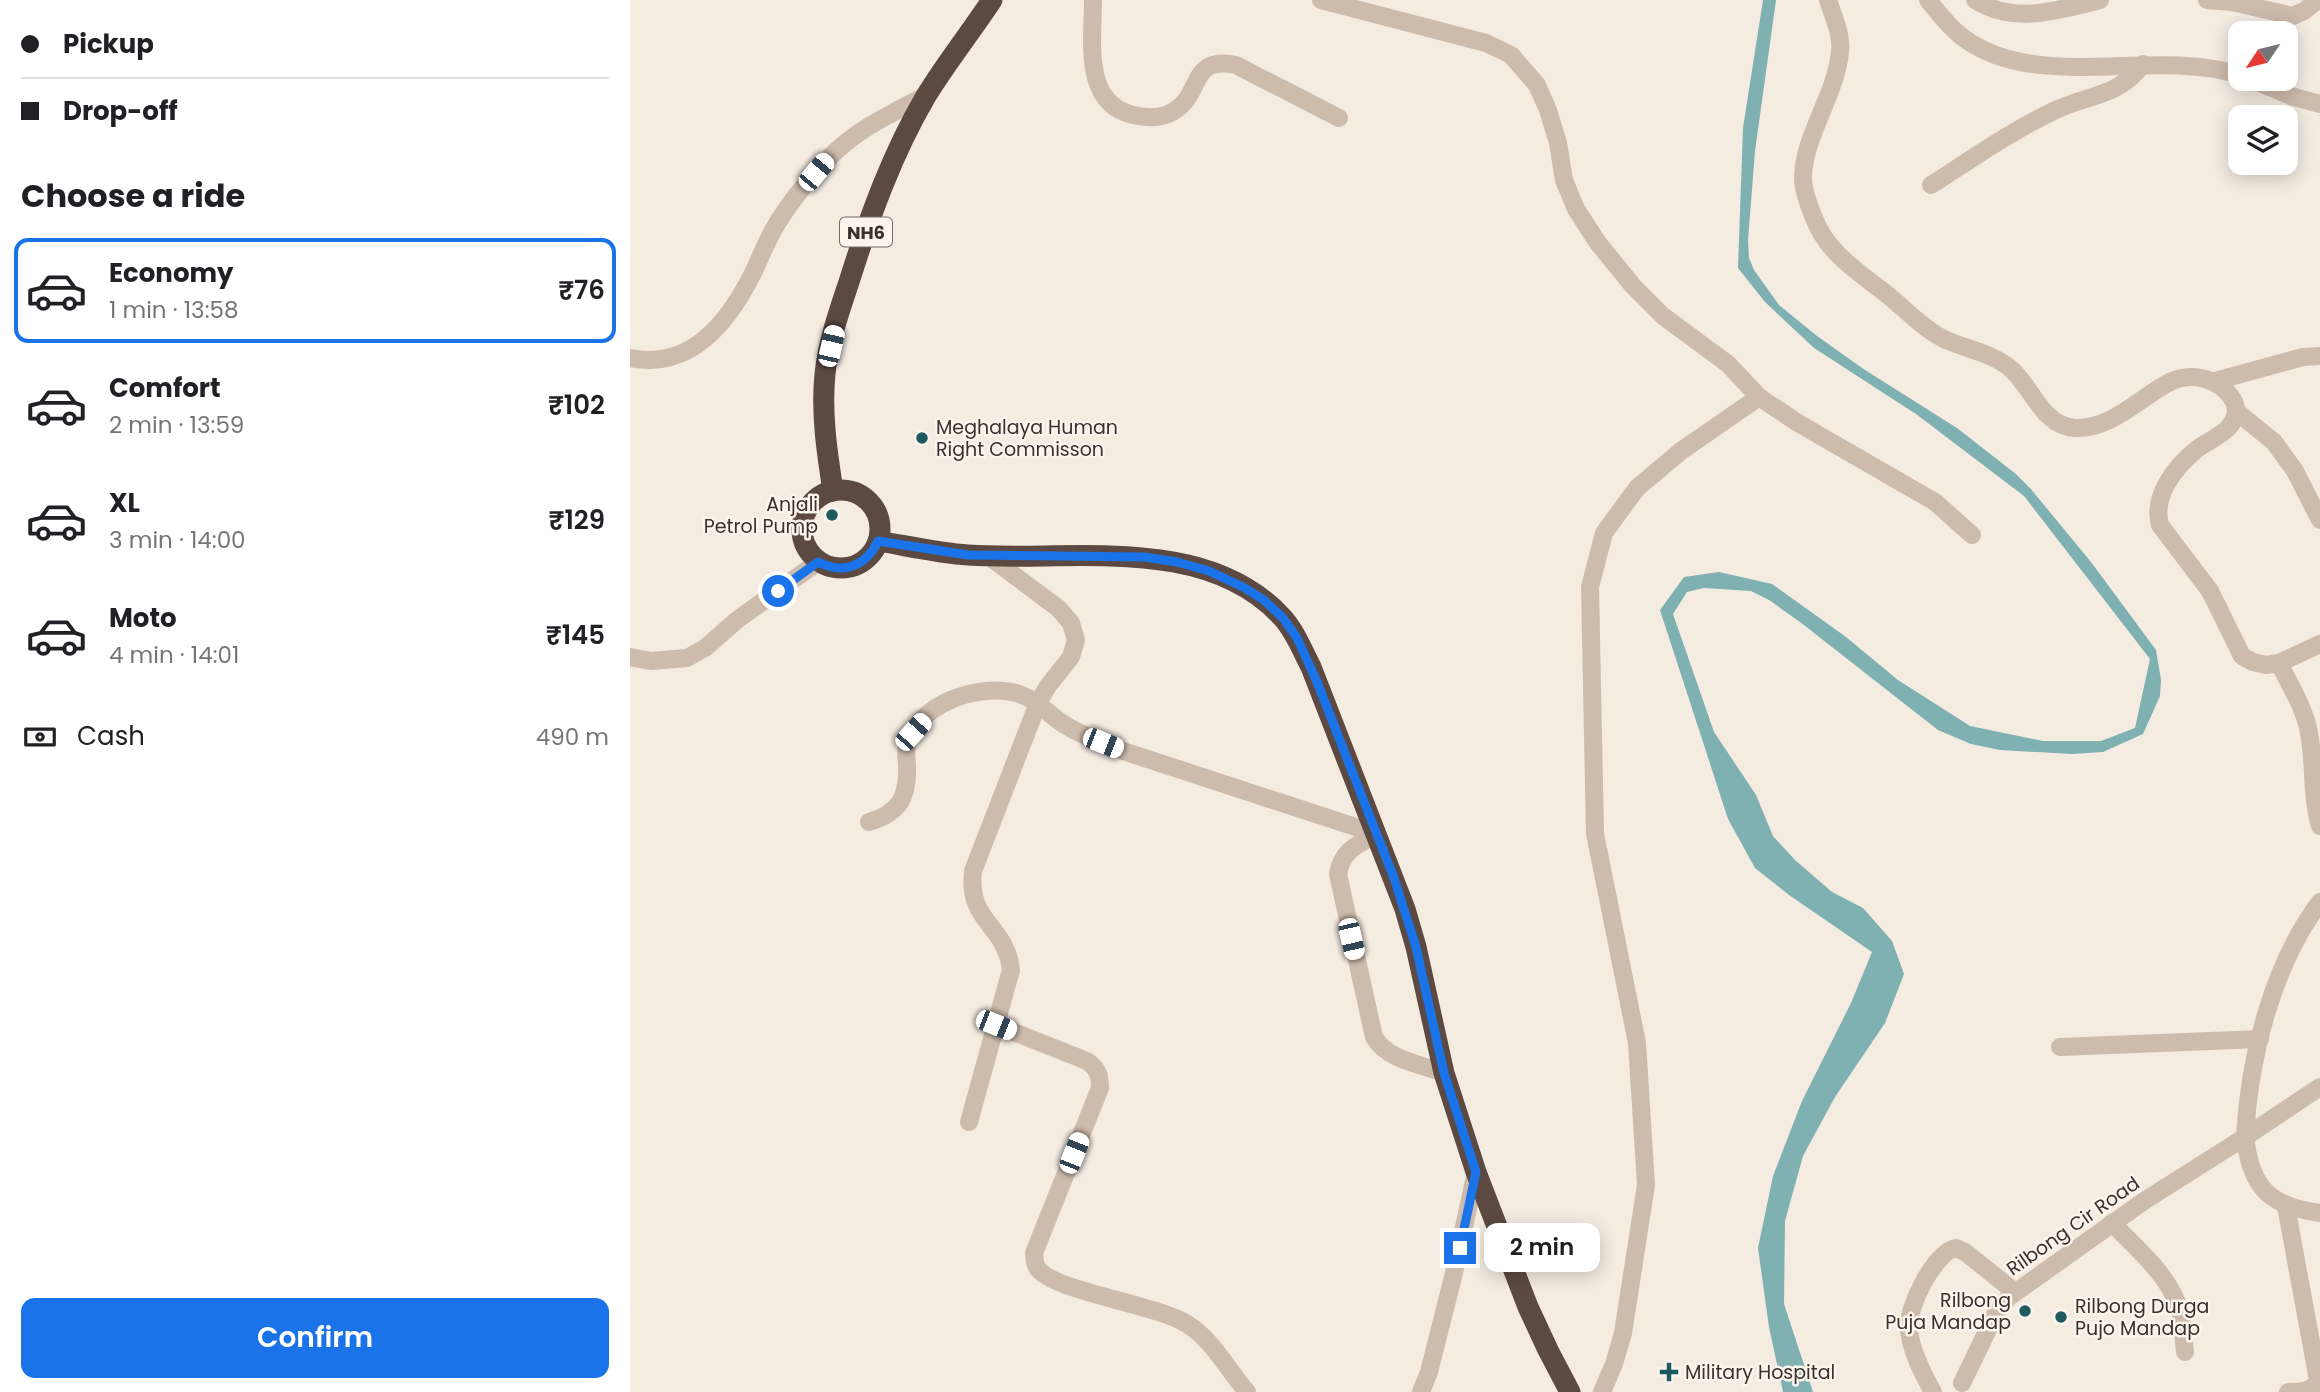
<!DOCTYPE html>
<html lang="en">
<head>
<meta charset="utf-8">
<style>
	:root { --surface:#fff; --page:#f6f6f6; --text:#202124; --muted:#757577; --line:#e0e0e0; --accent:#1a73e8 }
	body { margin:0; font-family:Poppins,sans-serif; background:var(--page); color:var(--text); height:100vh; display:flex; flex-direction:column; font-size:26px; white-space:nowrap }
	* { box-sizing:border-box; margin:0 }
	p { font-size:23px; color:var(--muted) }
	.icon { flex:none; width:38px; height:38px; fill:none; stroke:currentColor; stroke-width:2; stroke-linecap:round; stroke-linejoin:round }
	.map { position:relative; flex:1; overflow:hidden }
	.details { display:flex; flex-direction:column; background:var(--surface); width:630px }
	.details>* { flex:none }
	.top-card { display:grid; align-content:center; height:154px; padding:0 21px; background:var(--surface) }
	.needle { width:46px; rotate:235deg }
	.controls { position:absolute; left:1598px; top:21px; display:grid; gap:14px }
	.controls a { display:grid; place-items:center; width:70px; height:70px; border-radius:14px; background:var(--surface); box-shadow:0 4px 18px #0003; font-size:35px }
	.end { position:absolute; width:32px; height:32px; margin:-16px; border:9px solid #1a73e8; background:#fff; box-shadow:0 0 0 4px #fff }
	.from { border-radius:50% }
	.bubble { position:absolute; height:49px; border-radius:14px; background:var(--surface); box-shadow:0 4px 18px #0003; font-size:23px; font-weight:600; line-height:49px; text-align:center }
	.car { position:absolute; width:21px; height:42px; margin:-21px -10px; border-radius:9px; box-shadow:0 0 5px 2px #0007; background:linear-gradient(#fff 24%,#345 0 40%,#fff 0 76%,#345 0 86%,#fff 0) }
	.top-card b { display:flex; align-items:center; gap:24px; height:66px; font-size:26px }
	.top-card b+b { border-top:2px solid var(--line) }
	.top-card i { width:18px; height:18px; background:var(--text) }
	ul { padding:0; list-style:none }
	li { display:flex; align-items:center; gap:21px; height:105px; margin:0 14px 10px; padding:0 7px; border:4px solid transparent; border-radius:14px }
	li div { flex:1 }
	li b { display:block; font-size:26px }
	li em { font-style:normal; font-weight:600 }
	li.current { border-color:var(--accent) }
	li>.icon { width:63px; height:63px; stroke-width:1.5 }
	h2 { padding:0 21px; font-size:32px; line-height:84px }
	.pay { display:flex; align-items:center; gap:18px; height:77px; padding:0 21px; font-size:26px }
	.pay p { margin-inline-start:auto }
	.action { display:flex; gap:14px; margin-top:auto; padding:14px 21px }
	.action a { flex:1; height:80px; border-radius:14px; background:var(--accent); color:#fff; font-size:28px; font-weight:600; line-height:80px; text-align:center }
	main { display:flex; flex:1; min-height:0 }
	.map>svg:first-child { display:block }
	.water { fill:#7fb0b2 }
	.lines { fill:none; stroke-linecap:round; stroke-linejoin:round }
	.minor { stroke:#cdbbac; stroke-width:18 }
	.highway { stroke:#5c4a42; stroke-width:21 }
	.route { stroke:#1a73e8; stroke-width:9 }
	.poi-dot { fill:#1f5a5e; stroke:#fbf5ee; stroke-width:2.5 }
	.labels { text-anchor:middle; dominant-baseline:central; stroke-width:5; stroke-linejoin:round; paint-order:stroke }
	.shield { fill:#fbf5ee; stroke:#756b66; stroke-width:2 }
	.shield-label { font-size:18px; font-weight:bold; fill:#3b302b }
	.poi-label { font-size:19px; fill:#3b302b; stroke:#fbf5ee; text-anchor:start }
	.street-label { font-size:19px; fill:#3b302b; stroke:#fbf5ee }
</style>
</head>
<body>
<main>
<section class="details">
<div class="top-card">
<b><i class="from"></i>Pickup</b>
<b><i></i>Drop-off</b>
</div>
<h2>Choose a ride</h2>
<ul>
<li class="current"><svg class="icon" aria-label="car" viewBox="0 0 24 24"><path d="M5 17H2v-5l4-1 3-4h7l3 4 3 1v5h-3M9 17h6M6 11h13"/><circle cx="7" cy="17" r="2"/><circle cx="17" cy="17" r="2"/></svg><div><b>Economy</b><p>1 min · 13:58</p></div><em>₹76</em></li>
<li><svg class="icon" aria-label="car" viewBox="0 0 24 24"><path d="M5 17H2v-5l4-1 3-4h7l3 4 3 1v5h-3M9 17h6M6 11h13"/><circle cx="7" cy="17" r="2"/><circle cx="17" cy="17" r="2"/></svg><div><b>Comfort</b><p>2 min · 13:59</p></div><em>₹102</em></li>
<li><svg class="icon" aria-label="car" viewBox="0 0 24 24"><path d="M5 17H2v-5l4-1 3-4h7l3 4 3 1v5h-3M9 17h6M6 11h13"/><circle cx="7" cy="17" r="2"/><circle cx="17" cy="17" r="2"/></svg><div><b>XL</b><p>3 min · 14:00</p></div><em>₹129</em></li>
<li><svg class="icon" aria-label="car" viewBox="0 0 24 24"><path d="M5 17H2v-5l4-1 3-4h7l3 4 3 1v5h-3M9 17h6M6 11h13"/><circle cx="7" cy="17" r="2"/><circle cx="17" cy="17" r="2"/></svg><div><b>Moto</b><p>4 min · 14:01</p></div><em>₹145</em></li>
</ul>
<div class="pay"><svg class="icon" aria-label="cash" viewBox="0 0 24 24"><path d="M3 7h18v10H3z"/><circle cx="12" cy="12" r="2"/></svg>Cash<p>490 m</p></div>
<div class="action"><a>Confirm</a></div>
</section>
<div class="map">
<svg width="1690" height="1392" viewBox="0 0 1690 1392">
	<rect width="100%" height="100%" fill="#f4ebe1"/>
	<!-- water -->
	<polygon class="water" points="1133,0 1146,0 1125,151 1118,240 1119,258 1124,270 1149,305 1187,336 1235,370 1327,428 1386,474 1400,488 1461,562 1526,650 1531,680 1530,696 1513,734 1473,752 1442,754 1370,750 1341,744 1308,730 1170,622 1139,600 1121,591 1074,588 1057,592 1043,614 1084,732 1126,795 1143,836 1165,860 1202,892 1233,908 1262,941 1274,974 1255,1023 1205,1097 1173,1156 1155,1221 1154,1304 1183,1392 1153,1392 1139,1327 1128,1248 1143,1176 1172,1101 1221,1003 1242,952 1159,895 1125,868 1098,819 1030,610 1054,577 1089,572 1142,584 1216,637 1268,680 1340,726 1413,741 1471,741 1505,728 1520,659 1394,496 1286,414 1184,348 1135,302 1108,268 1113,128"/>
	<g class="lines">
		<!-- minor -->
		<g class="minor">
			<path d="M463,0c0,40 -11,103 40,115 13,3 29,4 41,-4 29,-17 15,-56 62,-46l103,53"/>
			<polyline points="691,0 856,43 881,55 907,85 918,110 928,143 934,180 946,209 968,243 1003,286 1033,316 1098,364 1129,397 1168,423 1305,502 1342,535"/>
			<path d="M1198,0c5,16 14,34 12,51 -3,42 -37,86 -37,127 0,13 6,28 11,40 14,37 47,55 76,79 17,14 34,32 54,42 21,10 49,14 67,30 22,19 31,57 64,59 37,1 63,-29 93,-45 23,-12 52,-5 65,17 6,9 2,21 -5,28 -9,9 -21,14 -31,21 -22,18 -45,47 -37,76l50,66 32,65 11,6 13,3 13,-2 41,-19"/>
			<path d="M1298,0c10,12 20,26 33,36 74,58 193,11 279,39"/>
			<path d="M1345,0c39,25 84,10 125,0"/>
			<polyline points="1577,0 1602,2 1663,16 1674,11 1688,0"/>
			<polyline points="1620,79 1661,96 1690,104"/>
			<path d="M1301,185c41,-26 83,-56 127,-76 34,-15 61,-13 85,-45"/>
			<path d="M0,358c60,12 97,-34 122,-83 8,-16 14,-33 23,-48 14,-24 34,-48 53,-68 27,-29 64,-46 99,-64"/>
			<polyline points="1585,381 1673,357 1690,356"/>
			<polyline points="1607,412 1644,442 1665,471 1690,520"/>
			<polyline points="0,657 21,661 57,658 75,648 107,620 188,562"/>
			<path d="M1649,663c11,22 26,46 30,70 6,31 2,63 11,93"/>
			<path d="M239,822c30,-9 39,-24 38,-55 0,-7 -2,-15 0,-22 11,-41 67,-60 105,-53 21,4 34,20 50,31 18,12 38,19 58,27l257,84"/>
			<path d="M747,834c-20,11 -35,16 -39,40l36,163c13,23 46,27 70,36"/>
			<path d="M1690,902c-48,64 -71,157 -75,235l75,-50"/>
			<path d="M366,1025l91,36c11,8 13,14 13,27l-66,165c1,6 0,11 4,16 18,23 117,35 149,55 25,15 41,46 60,68"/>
			<polyline points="1430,1047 1630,1039"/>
			<path d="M339,1122l42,-152c-5,-46 -44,-47 -38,-99l65,-168 10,-17 23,-29 5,-17 -5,-17 -13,-15 -71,-53"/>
			<path d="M1656,1206l32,174c-5,12 -18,12 -30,12"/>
			<path d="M1482,1223c21,22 50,46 63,75 8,16 8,36 10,54"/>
			<path d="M1332,1383l35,-72 12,-14 135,-96 101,-64c6,52 25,69 75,76"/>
			<polyline points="791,1392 799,1372 824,1273 846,1172"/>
			<polyline points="972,1392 984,1364 993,1333 1016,1185 1007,1043 965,834 960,587 974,533 1007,488 1051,451 1129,397"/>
			<path d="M1303,1392c-10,-18 -22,-41 -24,-62 -3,-22 26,-78 47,-82l9,4 50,40"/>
		</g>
		<!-- highway -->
		<g class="highway">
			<circle cx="211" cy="529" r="39"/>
			<path d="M203,491c-6,-39 -12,-78 -8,-117 3,-31 14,-62 24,-92 20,-64 43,-128 77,-186 20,-33 45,-64 66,-96"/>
			<path d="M248,541c30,5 60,12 90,14 100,7 237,-22 314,62 13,14 20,33 29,50l94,242 11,38 28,126 32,99 52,135 20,43 22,42"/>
		</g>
	</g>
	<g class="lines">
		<!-- route -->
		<path class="route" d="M148,591l40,-29c26,13 48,4 60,-21l90,14 176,2 33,5 32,9 34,16 21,13 19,18 14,20 20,44 77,196 22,69 28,126 32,99 -16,76"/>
	</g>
	<!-- markers -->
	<g class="poi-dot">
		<circle cx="292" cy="438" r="7"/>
		<circle cx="202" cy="515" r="7"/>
		<circle cx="1395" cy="1311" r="7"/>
		<circle cx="1431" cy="1317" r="7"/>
		<path d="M1035.5 1361.5h7v7h7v7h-7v7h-7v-7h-7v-7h7z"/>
	</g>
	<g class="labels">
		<!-- shield labels -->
		<rect class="shield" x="210" y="217.5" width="52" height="29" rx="5"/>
		<g class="shield-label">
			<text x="236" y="232">NH6</text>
		</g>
		<!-- poi labels -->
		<g class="poi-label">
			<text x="306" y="427">Meghalaya Human<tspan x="306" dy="22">Right Commisson</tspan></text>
			<text x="188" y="504" text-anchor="end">Anjali<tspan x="188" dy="22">Petrol Pump</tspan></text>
			<text x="1381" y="1300" text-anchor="end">Rilbong<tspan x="1381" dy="22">Puja Mandap</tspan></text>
			<text x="1445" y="1306">Rilbong Durga<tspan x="1445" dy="22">Pujo Mandap</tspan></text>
			<text x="1055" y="1372">Military Hospital</text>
		</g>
		<!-- street labels -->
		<g class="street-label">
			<text transform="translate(1443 1226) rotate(-35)">Rilbong Cir Road</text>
		</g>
	</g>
</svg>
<div class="controls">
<a><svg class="needle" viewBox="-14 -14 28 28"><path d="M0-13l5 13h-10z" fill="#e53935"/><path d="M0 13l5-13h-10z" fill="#757577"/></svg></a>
<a><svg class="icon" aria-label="layers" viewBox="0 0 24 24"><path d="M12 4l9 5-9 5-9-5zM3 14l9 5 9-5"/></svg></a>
</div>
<i class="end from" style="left:148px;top:591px"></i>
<i class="end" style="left:830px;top:1248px"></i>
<div class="bubble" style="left:854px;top:1223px;width:116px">2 min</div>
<i class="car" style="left:186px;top:172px;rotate:40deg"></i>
<i class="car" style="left:201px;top:346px;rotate:13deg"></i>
<i class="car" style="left:283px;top:732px;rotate:42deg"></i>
<i class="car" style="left:473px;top:743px;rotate:112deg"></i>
<i class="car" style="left:721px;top:939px;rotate:167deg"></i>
<i class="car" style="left:366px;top:1025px;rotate:112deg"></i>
<i class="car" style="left:444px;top:1153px;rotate:22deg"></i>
</div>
</main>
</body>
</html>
